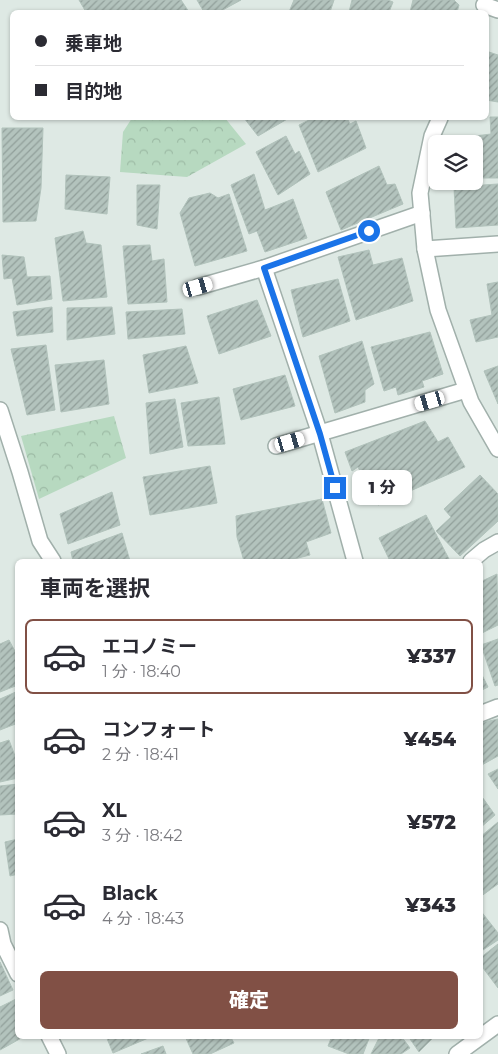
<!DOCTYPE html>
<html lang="ja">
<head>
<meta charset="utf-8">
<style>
	:root { --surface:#fff; --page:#f2f2f3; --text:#2b2b33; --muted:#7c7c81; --line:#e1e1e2; --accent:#815045 }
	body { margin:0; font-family:Montserrat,"Noto Sans JP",sans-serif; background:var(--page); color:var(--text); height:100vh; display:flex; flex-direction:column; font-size:19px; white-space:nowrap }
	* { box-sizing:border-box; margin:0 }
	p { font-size:16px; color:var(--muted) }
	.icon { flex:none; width:28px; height:28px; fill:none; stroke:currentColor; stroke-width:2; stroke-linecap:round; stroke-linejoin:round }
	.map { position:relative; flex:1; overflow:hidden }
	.drawer { position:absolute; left:15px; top:559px; width:468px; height:480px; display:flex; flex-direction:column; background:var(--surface); border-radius:8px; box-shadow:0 1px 4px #0004 }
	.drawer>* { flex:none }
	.top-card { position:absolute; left:10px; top:10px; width:479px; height:110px; border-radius:8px; box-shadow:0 1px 4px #0004; display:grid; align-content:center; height:110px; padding:0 25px; background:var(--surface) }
	.buttons { position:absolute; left:428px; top:135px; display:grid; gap:10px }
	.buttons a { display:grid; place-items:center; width:55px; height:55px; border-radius:8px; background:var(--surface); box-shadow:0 1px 4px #0004; font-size:25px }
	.end { position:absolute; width:22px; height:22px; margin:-11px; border:6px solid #1a73e8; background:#fff; box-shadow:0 0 0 2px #fff }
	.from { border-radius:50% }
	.bubble { position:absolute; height:35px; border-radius:8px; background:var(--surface); box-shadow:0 1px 4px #0004; font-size:16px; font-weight:800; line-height:35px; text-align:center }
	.car { position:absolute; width:15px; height:30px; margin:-15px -8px; border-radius:6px; box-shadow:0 0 4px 1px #0007; background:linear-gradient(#fff 24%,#345 0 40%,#fff 0 76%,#345 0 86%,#fff 0) }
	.top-card b { display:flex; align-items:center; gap:18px; height:48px; font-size:19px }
	.top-card b+b { border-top:1px solid var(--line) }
	.top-card i { width:12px; height:12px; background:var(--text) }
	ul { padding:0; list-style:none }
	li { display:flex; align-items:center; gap:15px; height:75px; margin:0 10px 8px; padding:0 15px; border:2px solid transparent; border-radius:8px }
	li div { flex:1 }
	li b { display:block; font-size:19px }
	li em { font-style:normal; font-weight:800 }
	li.current { border-color:var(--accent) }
	li>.icon { width:45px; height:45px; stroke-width:1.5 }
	h2 { padding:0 25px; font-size:22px; line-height:60px }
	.action { display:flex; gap:10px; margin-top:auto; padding:10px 25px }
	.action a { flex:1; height:58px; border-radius:8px; background:var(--accent); color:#fff; font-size:20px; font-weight:800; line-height:58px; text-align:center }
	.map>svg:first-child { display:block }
	.forest { fill:url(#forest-crowns) }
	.building { fill:url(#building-hatch); stroke:#b1c2bb }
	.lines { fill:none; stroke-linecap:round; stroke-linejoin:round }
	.minor-casing { stroke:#a1b0ab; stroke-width:18 }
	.minor { stroke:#fff; stroke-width:15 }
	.route { stroke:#1a73e8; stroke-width:6 }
</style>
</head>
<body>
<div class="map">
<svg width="498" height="1054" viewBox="0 0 498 1054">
	<defs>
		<pattern id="forest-crowns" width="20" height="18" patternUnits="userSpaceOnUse" patternTransform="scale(1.25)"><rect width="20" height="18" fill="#b7d9c0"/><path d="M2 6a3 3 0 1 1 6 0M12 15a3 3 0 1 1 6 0" fill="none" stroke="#9dbba5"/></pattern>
		<pattern id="building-hatch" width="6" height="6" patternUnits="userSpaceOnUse" patternTransform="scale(1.25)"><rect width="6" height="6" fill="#b3c3bd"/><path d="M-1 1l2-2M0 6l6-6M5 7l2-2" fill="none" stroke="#919f9a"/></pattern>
	</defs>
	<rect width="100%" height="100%" fill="#dee9e4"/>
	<!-- forest -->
	<g class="forest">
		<polygon points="132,118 225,118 246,144 187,177 120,172 123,132"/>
		<polygon points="114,416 126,458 39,499 21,436"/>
	</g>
	<!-- building -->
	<g class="building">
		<polygon points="79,0 181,0 189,12 86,12"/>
		<polygon points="197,0 241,0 219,12 204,12"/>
		<polygon points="294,0 334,0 330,12 289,12"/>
		<polygon points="352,0 388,0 393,2 389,12 349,12"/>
		<polygon points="413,0 454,0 459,5 457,12 410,12"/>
		<polygon points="486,51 498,55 498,102 486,100"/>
		<polygon points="490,117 498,117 498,178 474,178 474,144 459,144 459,138 491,134"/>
		<polygon points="244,118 289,118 258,136"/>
		<polygon points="313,118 347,118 350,124 356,121 366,148 318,172 299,125"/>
		<polygon points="2,128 43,128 41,188 36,221 3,222"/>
		<polygon points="286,136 295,154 299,151 310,174 278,195 256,152"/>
		<polygon points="379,166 387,185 395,184 403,204 341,230 326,192"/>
		<polygon points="254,174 265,210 293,199 307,238 265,252 257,231 249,234 231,185"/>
		<polygon points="66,175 110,177 107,214 65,209"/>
		<polygon points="498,184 498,225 456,228 454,187"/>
		<polygon points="137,185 160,185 157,229 137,225"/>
		<polygon points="210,193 218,198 229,194 247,251 195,266 180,213 189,198"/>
		<polygon points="83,231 86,243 101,245 107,297 63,301 55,238"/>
		<polygon points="150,245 152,261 164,259 167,302 128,304 123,246"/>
		<polygon points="369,250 373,265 402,258 413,301 356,320 338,257"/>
		<polygon points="2,255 24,257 27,277 50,276 52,299 17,305 12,278 4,279"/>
		<polygon points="338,279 350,321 303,337 291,290"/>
		<polygon points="498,282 498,337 476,342 470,320 492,315 487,284"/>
		<polygon points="257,300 271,336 219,354 207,316"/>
		<polygon points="52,307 53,332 17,336 13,312"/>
		<polygon points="112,307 115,334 67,340 67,308"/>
		<polygon points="182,309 185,334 128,339 126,312"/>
		<polygon points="430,332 443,374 422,381 424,387 398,395 396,387 384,391 371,347"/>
		<polygon points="362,341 374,384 365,390 365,402 335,413 319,356"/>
		<polygon points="46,345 55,410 27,415 11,349"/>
		<polygon points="186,346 198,383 149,393 143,355"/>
		<polygon points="104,360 109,404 61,412 55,365"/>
		<polygon points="498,366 498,404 484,371"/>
		<polygon points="285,375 295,406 241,420 233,389"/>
		<polygon points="219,397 225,444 188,446 181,403"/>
		<polygon points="175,399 183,447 150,454 146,403"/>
		<polygon points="425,421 438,442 448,437 465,467 378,505 358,467 352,471 345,452"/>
		<polygon points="210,466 217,503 150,515 143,477"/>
		<polygon points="480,475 498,494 498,521 460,556 436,531 451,517 444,509"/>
		<polygon points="112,492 120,525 68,544 60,514"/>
		<polygon points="322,499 331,533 306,542 310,555 286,561 244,561 237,537 236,516"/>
		<polygon points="426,515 449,559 445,561 390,561 379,538"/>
		<polygon points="122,533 130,561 73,561 71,552"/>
		<polygon points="497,574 498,625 480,634 480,582"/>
		<polygon points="498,639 498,685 495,686 481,645"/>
		<polygon points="9,640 18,657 18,685 0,692 0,644"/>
		<polygon points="480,671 488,687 480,691"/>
		<polygon points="18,691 18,723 0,730 0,699"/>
		<polygon points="498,719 498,756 480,766 480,723"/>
		<polygon points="9,740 18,764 18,778 0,782 0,743"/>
		<polygon points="498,769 498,789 488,774"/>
		<polygon points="18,784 18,814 0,815 0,786"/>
		<polygon points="480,794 495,815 480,828"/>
		<polygon points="498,822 498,884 480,897 480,837"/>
		<polygon points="18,839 18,874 10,876 5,842"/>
		<polygon points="480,910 498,933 498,940 480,952"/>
		<polygon points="498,944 498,988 480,964 480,958"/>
		<polygon points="0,962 13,990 0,996"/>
		<polygon points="16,999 18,1003 18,1036 25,1036 0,1050 0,1007"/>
		<polygon points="106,1036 153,1036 113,1053"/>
		<polygon points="185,1036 230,1036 234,1043 210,1054 193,1054"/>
		<polygon points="332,1036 370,1036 363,1054 349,1054 328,1046"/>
		<polygon points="380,1036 401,1036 410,1048 401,1054 371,1054"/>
		<polygon points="408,1036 432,1036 433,1038 419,1052"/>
		<polygon points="163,1046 166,1054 141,1054"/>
	</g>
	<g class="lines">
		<defs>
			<g id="minor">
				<polyline points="484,5 498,10"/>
				<polyline points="440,118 432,136 420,193 425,249 438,310 471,402 498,449"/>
				<polyline points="425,249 498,244"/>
				<polyline points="264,268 320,434 355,561"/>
				<polyline points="198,287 264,268 422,213"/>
				<polyline points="0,410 20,472 40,541 53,561"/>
				<polyline points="276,446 466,390"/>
				<polyline points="471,561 484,550 498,542"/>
				<polyline points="480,714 498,707"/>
				<polyline points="0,930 3,944 18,974"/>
				<polyline points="49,1036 58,1054"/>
				<polyline points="457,1054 498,1024"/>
			</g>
		</defs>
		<!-- minor casing -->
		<use href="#minor" class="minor-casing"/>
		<!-- minor -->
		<use href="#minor" class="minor"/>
	</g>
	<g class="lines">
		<!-- route -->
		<polyline class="route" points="335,488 320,434 264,268 369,231"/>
	</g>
</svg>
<div class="buttons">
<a><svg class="icon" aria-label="layers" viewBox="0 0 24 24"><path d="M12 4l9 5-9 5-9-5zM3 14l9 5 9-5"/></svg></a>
</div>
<i class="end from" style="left:369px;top:231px"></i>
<i class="end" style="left:335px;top:488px"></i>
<div class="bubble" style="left:352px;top:470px;width:60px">1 分</div>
<i class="car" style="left:198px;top:287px;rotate:74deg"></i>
<i class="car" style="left:430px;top:401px;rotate:254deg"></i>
<i class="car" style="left:290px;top:442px;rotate:74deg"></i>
<div class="top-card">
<b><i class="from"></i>乗車地</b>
<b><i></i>目的地</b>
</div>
<section class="drawer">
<h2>車両を選択</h2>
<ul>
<li class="current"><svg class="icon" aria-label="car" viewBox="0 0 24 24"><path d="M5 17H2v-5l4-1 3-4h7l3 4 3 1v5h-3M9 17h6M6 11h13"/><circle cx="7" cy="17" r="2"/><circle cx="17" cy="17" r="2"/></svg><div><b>エコノミー</b><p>1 分 · 18:40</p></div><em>¥337</em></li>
<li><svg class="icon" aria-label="car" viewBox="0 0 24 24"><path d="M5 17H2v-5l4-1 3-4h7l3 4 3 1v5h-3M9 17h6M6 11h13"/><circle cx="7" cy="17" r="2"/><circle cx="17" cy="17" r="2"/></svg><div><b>コンフォート</b><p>2 分 · 18:41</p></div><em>¥454</em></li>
<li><svg class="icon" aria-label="car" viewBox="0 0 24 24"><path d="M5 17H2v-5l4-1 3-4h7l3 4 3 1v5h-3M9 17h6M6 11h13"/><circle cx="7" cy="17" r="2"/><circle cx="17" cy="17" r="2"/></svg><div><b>XL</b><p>3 分 · 18:42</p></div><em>¥572</em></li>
<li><svg class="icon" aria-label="car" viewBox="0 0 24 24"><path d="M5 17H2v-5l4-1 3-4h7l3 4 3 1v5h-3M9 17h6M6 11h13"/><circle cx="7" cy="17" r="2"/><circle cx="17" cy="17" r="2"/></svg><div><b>Black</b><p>4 分 · 18:43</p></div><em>¥343</em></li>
</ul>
<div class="action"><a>確定</a></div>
</section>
</div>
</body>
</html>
